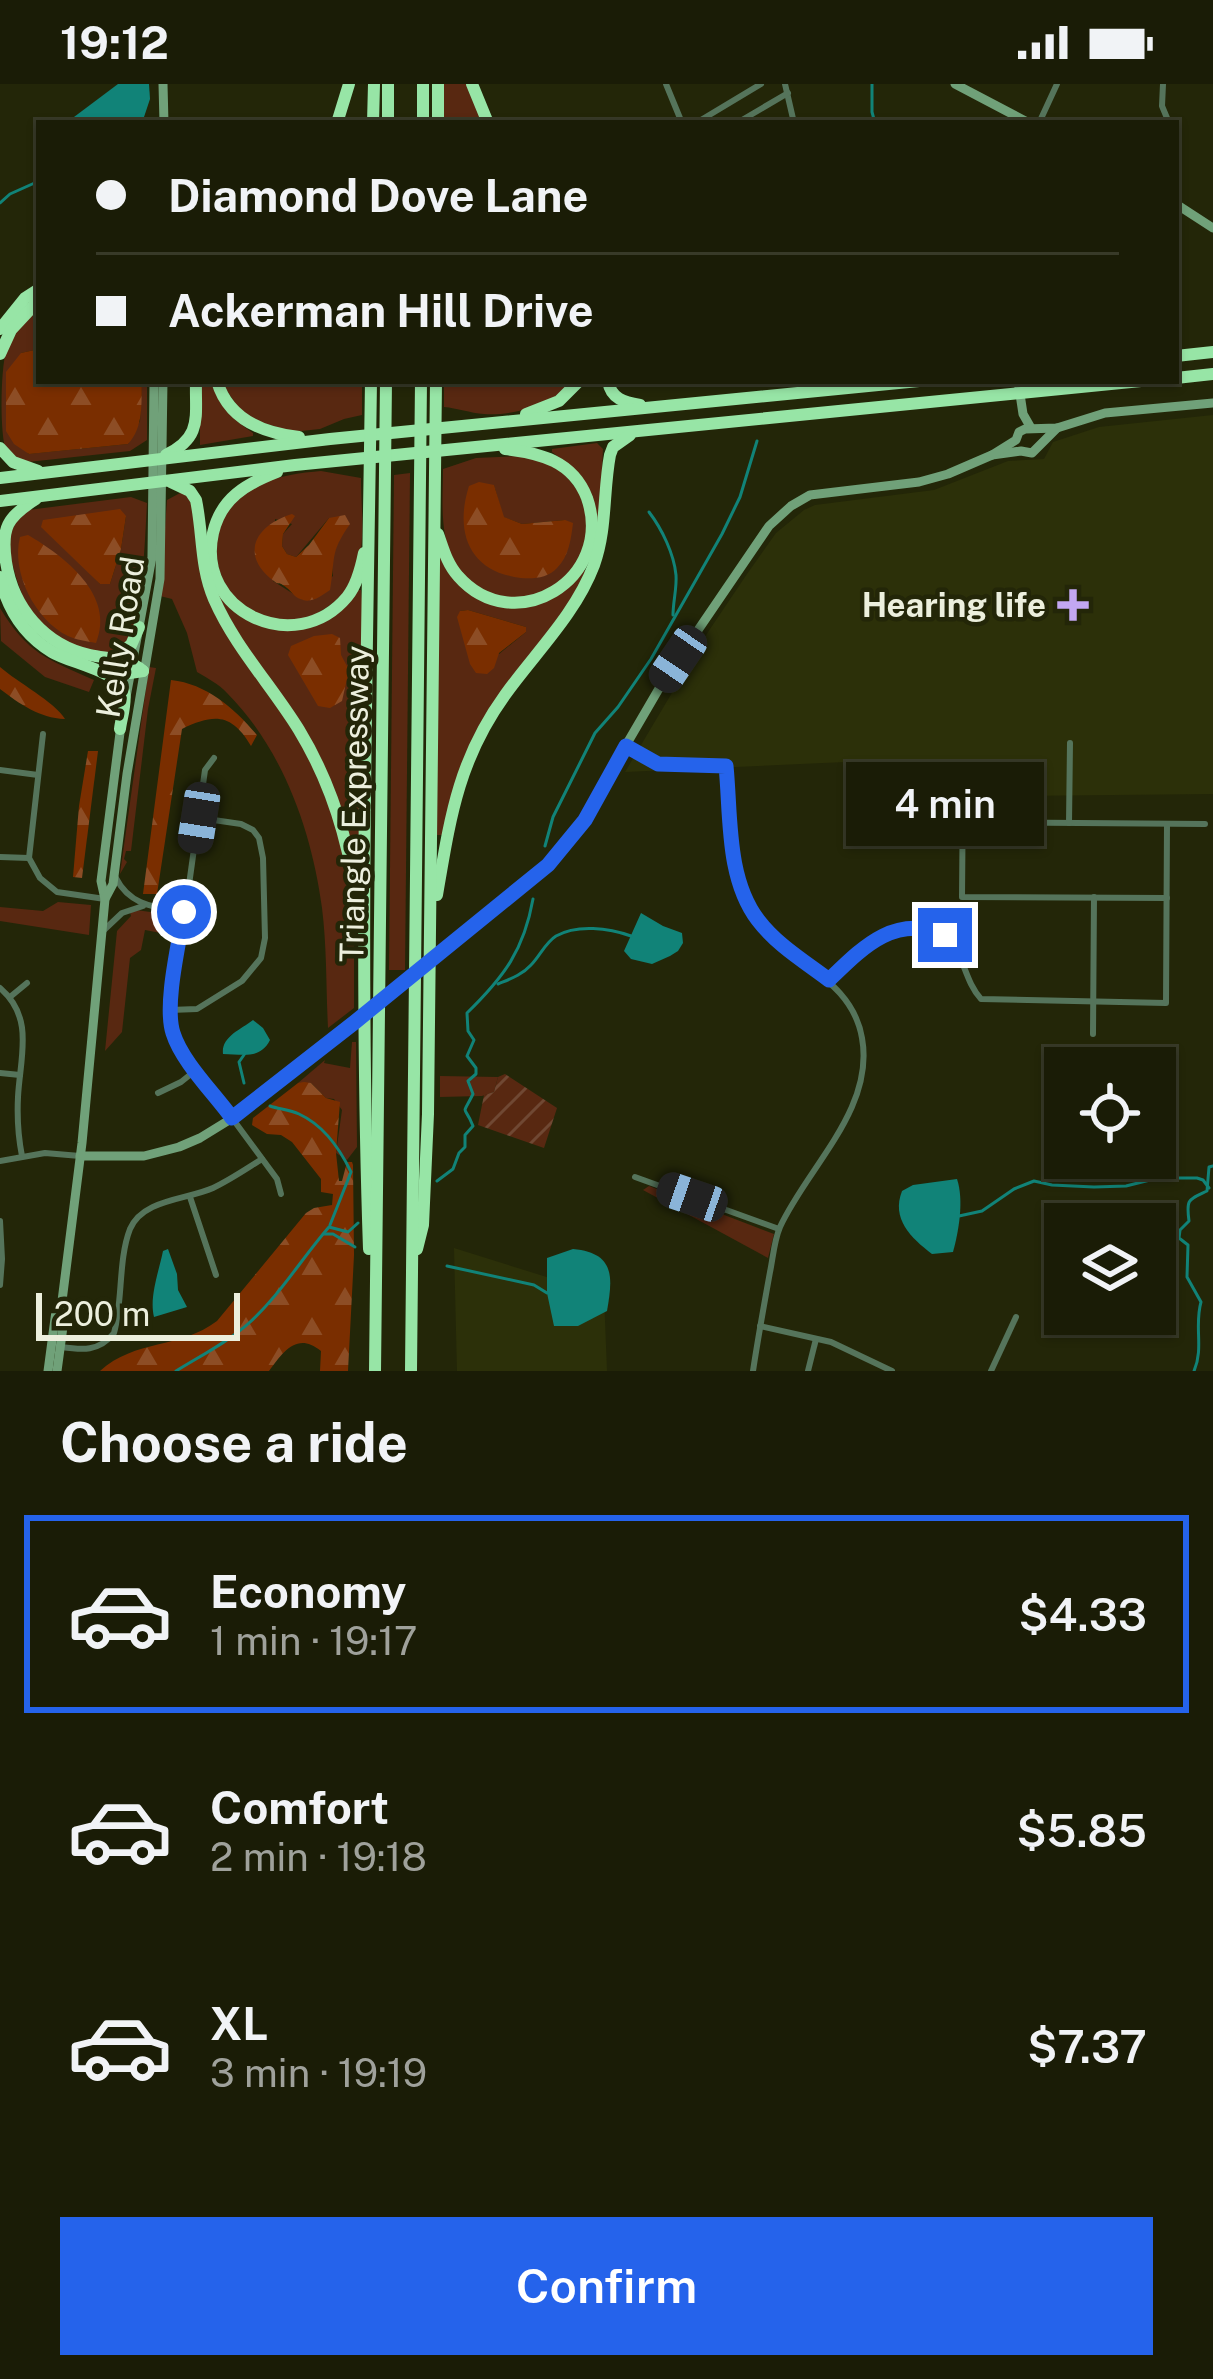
<!DOCTYPE html>
<html lang="en">
<head>
<meta charset="utf-8">
<style>
	:root { --surface:#1a1c06; --page:#272914; --text:#f1f3f6; --muted:#9fa19b; --line:#383a28; --accent:#2563eb }
	body { margin:0; font-family:"Public Sans",sans-serif; background:var(--page); color:var(--text); height:100vh; display:flex; flex-direction:column; font-size:45px; white-space:nowrap }
	* { box-sizing:border-box; margin:0 }
	p { font-size:39px; color:var(--muted) }
	.icon { flex:none; width:66px; height:66px; fill:none; stroke:currentColor; stroke-width:2; stroke-linecap:round; stroke-linejoin:round }
	.map { position:relative; height:1287px; overflow:hidden }
	.side { display:flex; flex-direction:column; background:var(--surface); flex:1 }
	.side>* { flex:none }
	.guide { position:absolute; left:36px; top:36px; width:1143px; height:264px; border-radius:0px; box-shadow:0 3px 9px #0004,0 0 0 3px var(--line); display:grid; align-content:center; height:264px; padding:0 60px; background:var(--surface) }
	.buttons { position:absolute; left:1044px; top:963px; display:grid; gap:24px }
	.buttons a { display:grid; place-items:center; width:132px; height:132px; border-radius:0px; background:var(--surface); box-shadow:0 3px 9px #0004,0 0 0 3px var(--line); font-size:60px }
	.scale { position:absolute; left:36px; bottom:30px; width:204px; box-sizing:border-box; padding-left:12px; border:6px solid #ecefdd; border-top:0; font-size:33px; line-height:42px; white-space:nowrap; color:#ecefdd; -webkit-text-stroke:9px #232608; paint-order:stroke }
	.end { position:absolute; width:54px; height:54px; margin:-27px; border:15px solid #2563eb; background:#fff; box-shadow:0 0 0 6px #fff }
	.from { border-radius:50% }
	.bubble { position:absolute; height:84px; border-radius:0px; background:var(--surface); box-shadow:0 3px 9px #0004,0 0 0 3px var(--line); font-size:39px; font-weight:600; line-height:84px; text-align:center }
	.car { position:absolute; width:36px; height:72px; margin:-36px -18px; border-radius:15px; box-shadow:0 0 9px 3px #0007; background:linear-gradient(#222 24%,#8ab4d8 0 40%,#222 0 76%,#8ab4d8 0 86%,#222 0) }
	.guide b { display:flex; align-items:center; gap:42px; height:114px; font-size:45px }
	.guide b+b { border-top:3px solid var(--line) }
	.guide i { width:30px; height:30px; background:var(--text) }
	ul { padding:0; list-style:none }
	li { display:flex; align-items:center; gap:36px; height:198px; margin:0 24px 18px; padding:0 36px; border:6px solid transparent; border-radius:0px }
	li div { flex:1 }
	li b { display:block; font-size:45px }
	li em { font-style:normal; font-weight:600 }
	li.on { border-color:var(--accent) }
	li>.icon { width:108px; height:108px; stroke-width:1.5 }
	h2 { padding:0 60px; font-size:54px; line-height:144px }
	.cta { display:flex; gap:24px; margin-top:auto; padding:24px 60px }
	.cta a { flex:1; height:138px; border-radius:0px; background:var(--accent); color:#fff; font-size:48px; font-weight:600; line-height:138px; text-align:center }
	.status { display:flex; justify-content:space-between; align-items:center; height:84px; padding:0 60px; background:var(--surface); direction:ltr }
	.status svg { height:33px; fill:currentColor }
	.map>svg:first-child { display:block }
	.built { fill:#2c3009 }
	.grass { fill:#582811; fill-rule:evenodd }
	.forest { fill:url(#forest-firs) }
	.garden { fill:url(#garden-furrows) }
	.water { fill:#118378 }
	.lines { fill:none; stroke-linecap:round; stroke-linejoin:round }
	.stream { stroke:#118378; stroke-width:3 }
	.street { stroke:#55745b; stroke-width:6 }
	.secondary { stroke:#70a179; stroke-width:9 }
	.highway { stroke:#97e5a6; stroke-width:12 }
	.route { stroke:#2563eb; stroke-width:15 }
	.poi-dot { fill:#c3a7f2; stroke:#232608; stroke-width:4.5 }
	.labels { text-anchor:middle; dominant-baseline:central; stroke-width:9; stroke-linejoin:round; paint-order:stroke }
	.poi-label { font-size:33px; font-weight:bold; fill:#ecefdd; stroke:#232608; text-anchor:end }
	.street-label { font-size:33px; fill:#ecefdd; stroke:#232608 }
</style>
</head>
<body>
<div class="status"><b>19:12</b><svg viewBox="0 0 49 12"><path d="M0 12V9h3v3zM5 12V6h3v6zM10 12V3h3v9zM15 12V0h3v12zM26 1h20v11H26zM47 4h2v5h-2z"/></svg></div>
<div class="map">
<svg width="1213" height="1287" viewBox="0 0 1213 1287">
	<defs>
		<pattern id="forest-firs" width="22" height="20" patternUnits="userSpaceOnUse" patternTransform="scale(3)"><rect width="22" height="20" fill="#7a2e00"/><path d="M5 1l3.5 6h-7zM16 11l3.5 6h-7z" fill="#8d4d25"/></pattern>
		<pattern id="garden-furrows" width="10" height="10" patternUnits="userSpaceOnUse" patternTransform="scale(3)"><rect width="10" height="10" fill="#582811"/><path d="M-1 1l2-2M0 10L10 0M9 11l2-2" fill="none" stroke="#704833"/></pattern>
	</defs>
	<rect width="100%" height="100%" fill="#232608"/>
	<!-- built -->
	<g class="built">
		<polygon points="1213,331 1213,710 915,713 911,675 625,688 708,548 747,490 776,449 804,426 815,421 934,406 1008,377 1044,375 1053,358 1099,343"/>
		<polygon points="454,1164 604,1211 607,1287 457,1287"/>
	</g>
	<!-- grass -->
	<g class="grass">
		<polygon points="442,0 468,0 484,39 442,39"/>
		<path d="M39,224v41l-18,4 7,101 100,-10 12,-23 2,-40h5v59l-17,11 -102,11c-11,-3 -17,-5 -23,-15 -5,-18 -5,-83 3,-103 7,-14 20,-25 31,-36z"/>
		<path d="M200,297h11c8,23 22,39 42,52v3l-53,9z"/>
		<polygon points="220,297 362,297 362,331 344,335 320,345 292,348 245,333"/>
		<path d="M444,297h132c-22,23 -61,35 -92,33 -14,-1 -27,-6 -40,-7z"/>
		<path d="M597,359l6,6 -4,83c-9,-38 -14,-55 -47,-80v-3z"/>
		<path d="M519,372c29,3 45,13 60,37 6,9 7,15 8,26 7,75 -97,110 -133,42 -15,-27 -11,-62 -11,-92l33,-11zM494,401l9,32 19,7 43,-4 -56,56z"/>
		<path d="M321,387l40,7c0,27 4,57 -2,83 -6,24 -18,38 -38,50 -60,36 -129,-30 -96,-96 3,-5 4,-12 9,-16 18,-19 61,-26 87,-28zM329,434l20,5c-11,18 -19,31 -16,53l-30,24 -30,-19 2,-62 17,5 -9,10 -1,12 5,8 9,3z"/>
		<polygon points="410,389 405,886 389,886 394,391"/>
		<path d="M182,408l11,10 5,55 66,129 45,70 31,79 14,75v98l-26,20c-2,-39 -1,-80 -6,-120 -10,-76 -39,-159 -95,-215 -8,-9 -20,-15 -30,-21l-10,-39 -15,-34 -12,-3 7,-96z"/>
		<path d="M131,413l16,6c-2,34 -4,107 -18,136 -14,29 -64,5 -82,-10 -19,-16 -28,-39 -34,-63 -6,-23 -6,-41 15,-56zM126,432l-5,33 -11,35h-10l-14,-15z"/>
		<path d="M438,472h4l13,23 72,27 56,-36 3,1 -13,27 -65,86 -66,151h-5l-2,-23zM468,526l58,17v5l-27,22 -39,-43z"/>
		<polygon points="357,506 361,506 364,534 361,796 358,796 344,736 217,511 220,509 226,518 300,545"/>
		<path d="M0,524c28,46 47,51 94,72l-5,12 -44,-15 -44,-36z"/>
		<polygon points="149,583 156,584 148,625 131,767 126,767 124,775 127,778 120,790"/>
		<polygon points="58,818 91,821 89,851 0,837 0,823 43,827"/>
		<polygon points="136,826 172,831 177,835 176,852 145,846 141,866 130,874 122,948 105,967 117,847 131,832 130,828"/>
		<polygon points="352,958 356,958 357,1063 347,1076 336,1069 342,1026 334,1015 326,1014 311,999 298,999 325,976 324,979 350,984"/>
		<polygon points="440,992 498,993 494,1008 482,1012 440,1013"/>
		<polygon points="649,1102 774,1150 768,1174 643,1106"/>
	</g>
	<!-- forest -->
	<g class="forest">
		<path d="M39,265v32h103c-1,22 2,46 -14,63l-99,10 -15,-10 -8,-13v-59l15,-19z"/>
		<path d="M479,398l15,3 10,32 18,7 43,-4 8,3c-2,16 -4,33 -16,45 -9,10 -23,11 -36,10 -51,-6 -67,-45 -52,-92z"/>
		<polygon points="120,425 126,432 121,465 110,500 100,500 41,443 43,436"/>
		<path d="M292,430l3,2 -12,18 -1,12 5,8 9,3 13,-12 20,-27 16,-3 5,9c-21,30 -14,33 -20,66 -8,5 -17,13 -27,10 -8,-2 -10,-7 -16,-12 -13,-10 -4,1 -17,-10 -31,-27 -11,-54 22,-64z"/>
		<path d="M28,451c36,21 88,60 68,108 -9,-2 -20,-3 -28,-7 -33,-16 -57,-64 -48,-99z"/>
		<polygon points="468,526 526,543 526,548 499,569 494,584 487,590 476,589 470,580 457,533 460,527"/>
		<polygon points="332,550 340,554 341,571 349,586 342,617 330,624 318,622 288,571 291,562 314,552"/>
		<path d="M0,583c17,15 55,35 65,52 -26,-1 -45,-15 -65,-30z"/>
		<path d="M171,596c36,4 63,28 86,55l-6,11c-19,-32 -36,-33 -69,-17l-25,165h-14z"/>
		<polygon points="88,667 98,667 82,794 73,793 79,722"/>
		<path d="M304,998l7,1 15,15 14,4 -4,51 3,28h3l5,-19h5l1,3 1,90 -6,116h-28l1,-20c-24,-20 -38,1 -52,20h-169c35,-32 80,-22 117,-50l89,-108 8,-5 18,-3 1,-11 -12,-2v-13l-29,-37 -11,-7 -14,-1 -15,-9 1,-7 45,-35z"/>
	</g>
	<!-- garden -->
	<polygon class="garden" points="505,990 557,1024 544,1064 478,1041 484,1011 494,1008 498,993"/>
	<!-- water -->
	<g class="water">
		<polygon points="118,0 149,0 150,15 142,39 66,39"/>
		<polygon points="641,829 663,842 682,849 683,859 678,867 670,872 652,880 631,875 624,867"/>
		<path d="M253,936l10,8 7,12c-10,20 -28,14 -47,14 -2,-17 17,-24 30,-34z"/>
		<path d="M957,1095c7,21 2,51 -4,73l-21,2c-21,-16 -41,-35 -30,-63l11,-6z"/>
		<path d="M168,1165l9,25 1,16 9,17 -33,10c-5,-20 5,-46 9,-66z"/>
		<path d="M573,1165c42,4 40,28 34,62l-29,15h-24l-7,-33v-35z"/>
	</g>
	<g class="lines">
		<!-- stream -->
		<g class="stream">
			<polyline points="872,0 872,28 875,39"/>
			<polyline points="0,119 10,110 39,97"/>
			<path d="M649,428c13,17 25,42 27,63 1,13 -3,27 -3,40"/>
			<polyline points="545,762 553,733 595,649 618,623 651,575 722,450 740,413 757,357"/>
			<path d="M498,900c12,-5 24,-9 33,-19 9,-9 14,-22 25,-29 21,-12 53,-8 75,0"/>
			<polyline points="244,999 239,978 246,968"/>
			<path d="M270,1022c9,3 20,4 29,8 24,11 41,35 52,58l-21,53"/>
			<path d="M437,1097l16,-12 6,-16 6,-6v-12l8,-9c-9,-23 -12,-8 0,-32l-5,-13 8,-7v-6l-9,-12 7,-16 -6,-9 -1,-18c37,-36 57,-63 66,-114"/>
			<polyline points="959,1132 982,1127 1014,1105 1034,1097 1052,1101 1094,1103 1126,1102 1158,1094 1197,1094 1203,1096 1209,1104"/>
			<polyline points="324,1150 333,1150 355,1163"/>
			<polyline points="447,1182 534,1201 547,1209"/>
			<path d="M176,1287c24,-15 52,-29 73,-48 31,-28 53,-65 80,-96l19,5 10,-9"/>
			<path d="M1194,1287c10,-23 0,-45 7,-69l-14,-25 1,-32 -9,-7 1,-8 9,-9c-3,-22 -1,-21 18,-30l2,-24 4,-1"/>
		</g>
		<!-- street -->
		<g class="street">
			<polyline points="666,0 682,39"/>
			<polyline points="785,0 794,39"/>
			<polyline points="1163,0 1162,22 1167,34"/>
			<polyline points="696,39 761,0"/>
			<polyline points="737,39 788,9"/>
			<polyline points="1039,39 1057,0"/>
			<polyline points="43,650 29,774 40,794 57,808 105,815"/>
			<path d="M627,662l31,18 68,2c5,49 1,109 30,151 31,45 96,61 106,121 13,71 -55,130 -82,189 -6,14 -7,31 -10,45 -6,33 -12,66 -17,99"/>
			<polyline points="214,674 205,686 170,937 179,962 277,1095 281,1110"/>
			<polyline points="0,686 38,691"/>
			<polyline points="963,698 962,813 1167,814"/>
			<polyline points="963,738 1205,740"/>
			<polyline points="1069,739 1070,659"/>
			<polyline points="0,773 29,774"/>
			<path d="M116,794c14,28 39,29 68,34"/>
			<polyline points="104,846 122,829 143,822"/>
			<path d="M829,895c29,-27 46,-48 87,-50 13,-1 26,1 35,12 13,17 15,42 30,58l185,4 1,-179"/>
			<path d="M0,904c35,30 20,69 18,109 -1,20 0,39 4,59"/>
			<polyline points="10,913 27,899"/>
			<polyline points="170,926 197,925 242,897 261,874 265,854 263,774 259,754 253,746 241,740 200,734"/>
			<polyline points="1093,950 1094,813"/>
			<polyline points="0,989 20,991"/>
			<polyline points="158,1009 181,998 196,986"/>
			<polyline points="0,1077 45,1069 80,1072"/>
			<polyline points="635,1093 779,1145"/>
			<polyline points="190,1113 216,1191"/>
			<polyline points="0,1137 2,1175 0,1201"/>
			<polyline points="760,1242 831,1258 892,1287"/>
			<path d="M61,1263c21,3 38,5 53,-14 9,-32 4,-73 16,-104 13,-30 56,-29 83,-41 17,-8 33,-19 49,-29"/>
			<polyline points="808,1287 816,1255"/>
			<polyline points="991,1287 1016,1233"/>
		</g>
		<!-- secondary -->
		<g class="secondary">
			<polyline points="163,0 164,39"/>
			<polyline points="955,0 1029,39"/>
			<polyline points="1176,120 1213,144"/>
			<polyline points="1018,297 1023,330 1031,344"/>
			<polyline points="992,371 1021,367 1032,369 1057,344"/>
			<polyline points="126,613 152,473 154,297"/>
			<polyline points="105,815 101,797 121,641"/>
			<polyline points="379,919 534,793 573,752 664,596 769,442 791,422 810,411 919,398 948,390 992,371 1016,356 1019,348 1025,345 1057,344 1105,329 1213,319"/>
			<polyline points="80,1072 144,1072 179,1063 200,1054 226,1038 366,929"/>
			<polyline points="48,1287 56,1227 62,1217"/>
			<polyline points="57,1287 65,1228 62,1217 82,1059 105,815 113,800 127,690 160,495 163,297"/>
		</g>
		<!-- highway -->
		<g class="highway">
			<polyline points="472,0 488,39"/>
			<polyline points="337,39 349,0"/>
			<polyline points="373,39 374,0"/>
			<polyline points="388,39 388,0"/>
			<polyline points="423,39 423,0"/>
			<polyline points="438,39 438,0"/>
			<polyline points="0,245 25,214 39,205"/>
			<polyline points="0,270 11,246 39,216"/>
			<polyline points="1176,272 1213,268"/>
			<polyline points="1176,294 1213,290"/>
			<path d="M217,297c11,38 45,52 82,56"/>
			<path d="M608,297c3,18 16,21 32,24"/>
			<polyline points="526,330 559,317 579,297"/>
			<polyline points="0,364 13,378 38,387"/>
			<path d="M166,371c37,-18 29,-38 30,-74"/>
			<path d="M277,388c-31,12 -56,26 -64,61 -18,79 83,125 134,64 10,-12 14,-29 17,-44"/>
			<polyline points="0,394 330,355 919,297"/>
			<path d="M171,398l19,9 6,9c7,33 4,67 18,99 21,48 58,87 85,131 34,56 52,119 59,183"/>
			<path d="M36,415c-29,18 -35,29 -30,63 7,45 38,83 84,93 19,4 38,3 53,16"/>
			<polyline points="0,417 295,381 1141,297"/>
			<path d="M438,450c5,14 9,30 20,42 56,64 157,3 129,-78 -14,-37 -47,-45 -82,-49"/>
			<path d="M0,493c7,31 24,58 52,75 18,11 67,19 72,40 3,10 -3,27 -4,37"/>
			<polyline points="111,575 131,561 139,543"/>
			<polyline points="103,584 130,589 143,587"/>
			<path d="M437,811c13,-76 21,-135 68,-200 30,-42 70,-80 89,-130 13,-36 9,-73 16,-110l3,-8 17,-12"/>
			<path d="M369,1165c-10,-289 -2,-579 2,-868"/>
			<polyline points="417,1165 423,1141 428,1030 436,297"/>
			<polyline points="375,1287 386,297"/>
			<polyline points="411,1287 421,297"/>
		</g>
	</g>
	<g class="lines">
		<!-- route -->
		<path class="route" d="M184,828c-5,31 -20,93 -11,121 9,29 41,60 59,85l123,-96 193,-157 37,-45 41,-74 32,18 68,2c5,49 0,112 32,154 19,25 46,41 71,60 33,-32 66,-67 116,-45"/>
	</g>
	<!-- markers -->
	<path class="poi-dot" d="M1067 503h12v12h12v12h-12v12h-12v-12h-12v-12h12z"/>
	<g class="labels">
		<!-- poi labels -->
		<g class="poi-label">
			<text x="1046" y="521">Hearing life</text>
		</g>
		<!-- street labels -->
		<g class="street-label">
			<text transform="translate(120 553) rotate(-81)">Kelly Road</text>
			<text transform="translate(354 720) rotate(-89)">Triangle Expressway</text>
		</g>
	</g>
</svg>
<div class="buttons">
<a><svg class="icon" aria-label="locate" viewBox="0 0 24 24"><circle cx="12" cy="12" r="6"/><path d="M12 2v4M12 18v4M2 12h4M18 12h4"/></svg></a>
<a><svg class="icon" aria-label="layers" viewBox="0 0 24 24"><path d="M12 4l9 5-9 5-9-5zM3 14l9 5 9-5"/></svg></a>
</div>
<div class="scale">200 m</div>
<i class="end from" style="left:184px;top:828px"></i>
<i class="end" style="left:945px;top:851px"></i>
<div class="bubble" style="left:846px;top:678px;width:198px">4 min</div>
<i class="car" style="left:678px;top:575px;rotate:214deg"></i>
<i class="car" style="left:199px;top:734px;rotate:189deg"></i>
<i class="car" style="left:692px;top:1113px;rotate:289deg"></i>
<div class="guide">
<b><i class="from"></i>Diamond Dove Lane</b>
<b><i></i>Ackerman Hill Drive</b>
</div>
</div>
<section class="side">
<h2>Choose a ride</h2>
<ul>
<li class="on"><svg class="icon" aria-label="car" viewBox="0 0 24 24"><path d="M5 17H2v-5l4-1 3-4h7l3 4 3 1v5h-3M9 17h6M6 11h13"/><circle cx="7" cy="17" r="2"/><circle cx="17" cy="17" r="2"/></svg><div><b>Economy</b><p>1 min · 19:17</p></div><em>$4.33</em></li>
<li><svg class="icon" aria-label="car" viewBox="0 0 24 24"><path d="M5 17H2v-5l4-1 3-4h7l3 4 3 1v5h-3M9 17h6M6 11h13"/><circle cx="7" cy="17" r="2"/><circle cx="17" cy="17" r="2"/></svg><div><b>Comfort</b><p>2 min · 19:18</p></div><em>$5.85</em></li>
<li><svg class="icon" aria-label="car" viewBox="0 0 24 24"><path d="M5 17H2v-5l4-1 3-4h7l3 4 3 1v5h-3M9 17h6M6 11h13"/><circle cx="7" cy="17" r="2"/><circle cx="17" cy="17" r="2"/></svg><div><b>XL</b><p>3 min · 19:19</p></div><em>$7.37</em></li>
</ul>
<div class="cta"><a>Confirm</a></div>
</section>
</body>
</html>
